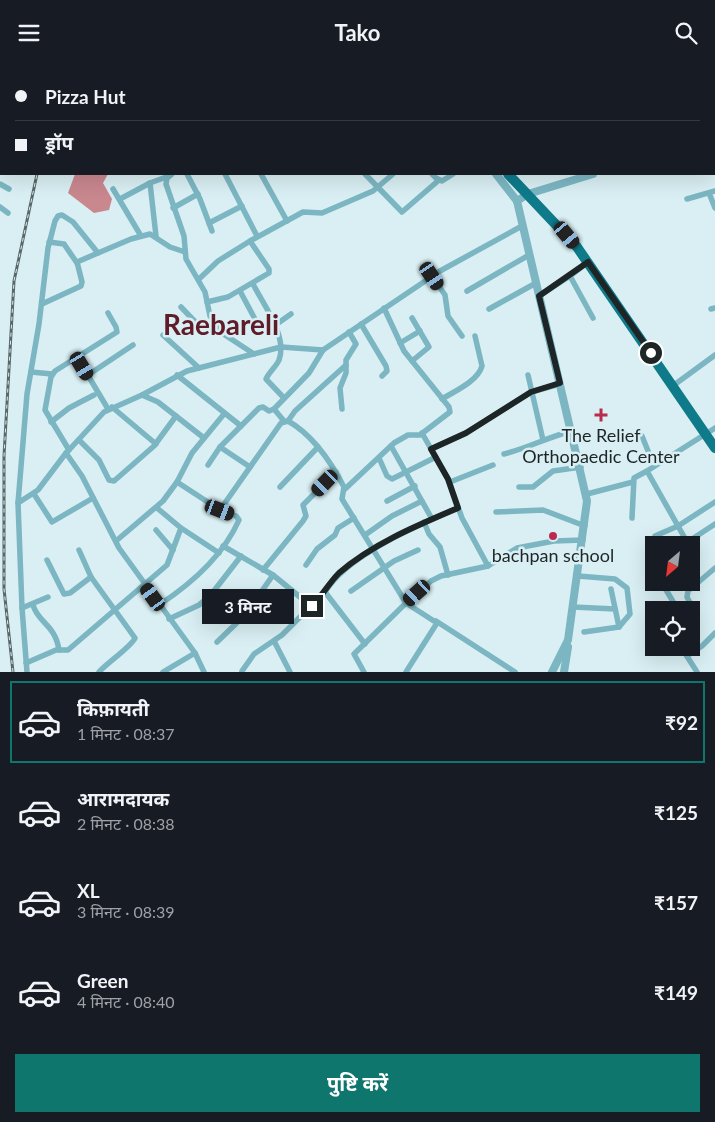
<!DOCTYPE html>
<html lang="hi">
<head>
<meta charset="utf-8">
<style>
	:root { --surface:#171b24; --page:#242831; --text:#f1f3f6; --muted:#9ea1a6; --line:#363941; --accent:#0f766e }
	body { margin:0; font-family:Lato,"Noto Sans Devanagari",sans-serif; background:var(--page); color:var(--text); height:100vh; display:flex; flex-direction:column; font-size:19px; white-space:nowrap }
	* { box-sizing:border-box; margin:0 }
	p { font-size:16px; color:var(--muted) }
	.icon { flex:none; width:28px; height:28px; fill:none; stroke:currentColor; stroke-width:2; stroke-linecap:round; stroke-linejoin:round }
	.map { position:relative; height:607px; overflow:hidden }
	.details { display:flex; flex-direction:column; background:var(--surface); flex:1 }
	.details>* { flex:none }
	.hud { position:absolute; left:0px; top:0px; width:715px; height:110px; box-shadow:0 5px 20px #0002; display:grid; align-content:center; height:110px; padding:0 15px; background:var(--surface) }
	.needle { width:32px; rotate:208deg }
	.controls { position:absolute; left:645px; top:471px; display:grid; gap:10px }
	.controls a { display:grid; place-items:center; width:55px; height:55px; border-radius:0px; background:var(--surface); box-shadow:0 5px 20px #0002; font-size:25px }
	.end { position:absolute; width:22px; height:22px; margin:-11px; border:6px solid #1d2526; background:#fff; box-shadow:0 0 0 2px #fff }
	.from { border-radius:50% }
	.bubble { position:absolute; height:35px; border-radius:0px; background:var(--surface); box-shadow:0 5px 20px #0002; font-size:16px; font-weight:700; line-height:35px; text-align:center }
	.car { position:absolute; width:15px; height:30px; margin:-15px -8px; border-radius:6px; box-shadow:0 0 4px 1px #0007; background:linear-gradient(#222 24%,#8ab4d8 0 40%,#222 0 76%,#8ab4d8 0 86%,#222 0) }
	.hud b { display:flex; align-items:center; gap:18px; height:48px; font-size:19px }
	.hud b+b { border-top:1px solid var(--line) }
	.hud i { width:12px; height:12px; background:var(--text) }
	ul { padding:9px 0 0; list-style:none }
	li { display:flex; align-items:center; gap:15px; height:82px; margin:0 10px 8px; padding:0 5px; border:2px solid transparent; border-radius:0px }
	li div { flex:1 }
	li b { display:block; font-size:19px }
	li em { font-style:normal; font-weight:700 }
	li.active { border-color:var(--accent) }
	li>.icon { width:45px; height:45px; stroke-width:1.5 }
	.cta { display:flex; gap:10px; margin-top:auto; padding:10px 15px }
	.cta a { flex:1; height:58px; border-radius:0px; background:var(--accent); color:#fff; font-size:20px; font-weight:700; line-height:58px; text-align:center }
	header { display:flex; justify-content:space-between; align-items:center; height:65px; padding:0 15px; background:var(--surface); font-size:22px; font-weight:700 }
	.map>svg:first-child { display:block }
	.water { fill:#c9878e }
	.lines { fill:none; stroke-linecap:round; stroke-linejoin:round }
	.minor { stroke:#7bb6c2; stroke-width:5.5 }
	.tertiary { stroke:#7bb6c2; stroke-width:8 }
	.trunk { stroke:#0e7a8a; stroke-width:10 }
	.rail-casing { stroke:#5a6769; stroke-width:3 }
	.rail { stroke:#d9eff3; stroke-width:1; stroke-dasharray:4; stroke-linecap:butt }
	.route { stroke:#1d2526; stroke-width:6 }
	.poi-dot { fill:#ba2a4d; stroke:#d9eff3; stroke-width:2 }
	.labels { text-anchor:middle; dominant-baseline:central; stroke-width:5; stroke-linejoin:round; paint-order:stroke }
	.poi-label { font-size:18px; fill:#1d2526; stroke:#d9eff3 }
	.town-label { font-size:28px; font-weight:bold; fill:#601b29; stroke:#d9eff3 }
</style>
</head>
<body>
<header><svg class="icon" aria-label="menu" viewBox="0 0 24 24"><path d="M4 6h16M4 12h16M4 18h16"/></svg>Tako<svg class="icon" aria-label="search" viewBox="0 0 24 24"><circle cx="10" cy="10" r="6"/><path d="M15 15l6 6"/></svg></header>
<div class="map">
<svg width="715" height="607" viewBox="0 0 715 607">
	<rect width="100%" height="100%" fill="#d9eff3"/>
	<!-- water -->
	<polygon class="water" points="75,109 108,109 103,118 112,134 109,145 94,148 68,128"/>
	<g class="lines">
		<!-- minor -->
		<g class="minor">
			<polyline points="52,0 54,1"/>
			<polyline points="704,0 704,1"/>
			<polyline points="299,1 300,0"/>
			<polyline points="335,1 336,0"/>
			<polyline points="384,1 386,0"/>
			<polyline points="0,12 1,13"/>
			<polyline points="714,23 715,25"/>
			<polyline points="0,94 1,95"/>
			<polyline points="172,109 167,113 166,119 184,171 186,194 205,227 210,251 225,270 254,289"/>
			<polyline points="187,109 200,134 212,166"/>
			<polyline points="225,109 257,171"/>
			<polyline points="261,109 287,156"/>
			<polyline points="365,109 402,147 439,115"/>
			<polyline points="432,109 436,113 442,116 453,109"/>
			<polyline points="150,118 156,171"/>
			<polyline points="0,119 9,124"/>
			<polyline points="113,124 141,171"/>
			<polyline points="709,128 715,143"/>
			<polyline points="120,134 150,118 169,111"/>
			<polyline points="687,134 715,126"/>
			<polyline points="0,142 8,148"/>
			<polyline points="173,143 198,129"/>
			<polyline points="209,158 242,141"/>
			<polyline points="49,177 64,179 77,198"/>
			<polyline points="98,188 131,174 150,169 170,182 185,187"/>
			<polyline points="432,211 445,230 448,251 462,271"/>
			<polyline points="570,211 593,253"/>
			<polyline points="199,214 218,196 250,176"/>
			<path d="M253,219c10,20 35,52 26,76 -3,7 -10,12 -13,19l18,19"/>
			<polyline points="240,226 256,256"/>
			<polyline points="467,226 529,190"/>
			<polyline points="539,231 570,211 588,197"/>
			<polyline points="207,237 228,232 269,208 269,204 250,176 303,147 322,148 373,126 393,109"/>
			<polyline points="42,239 81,221 82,217 77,197 98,188 73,157 62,150 58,151 55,156 48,183 39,259 27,329 18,438 38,425 66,388"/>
			<polyline points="181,242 203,265 213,257"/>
			<polyline points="489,244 536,218"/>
			<polyline points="711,244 715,243"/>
			<polyline points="412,253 429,282 412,296"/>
			<polyline points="361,259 386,301 387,306 382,311"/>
			<polyline points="274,261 291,249"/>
			<polyline points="163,270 199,303"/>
			<polyline points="400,278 420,266"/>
			<polyline points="77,292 108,344"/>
			<polyline points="31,307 52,309"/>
			<polyline points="88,310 133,280"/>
			<polyline points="177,310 241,361"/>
			<polyline points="528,310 543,375"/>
			<polyline points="674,320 715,290"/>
			<polyline points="142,330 158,337 204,373"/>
			<path d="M442,334c13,-8 36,-18 40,-33l-7,-30"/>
			<polyline points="112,342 156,379"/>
			<polyline points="274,344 284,356"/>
			<polyline points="342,344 340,323 346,308 346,295 356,279 349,267"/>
			<polyline points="288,356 295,346 346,300"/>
			<polyline points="51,357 69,343 94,330"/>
			<polyline points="422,368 448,414 462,453 488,501"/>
			<polyline points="642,371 654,401"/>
			<polyline points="79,375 99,395 109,415 114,416 154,381 176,351"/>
			<polyline points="391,381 432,454"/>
			<polyline points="220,382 250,402"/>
			<polyline points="431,384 466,368 531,327 560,319"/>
			<polyline points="69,385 45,345 51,312 55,306 117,267 116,262 108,248"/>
			<path d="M504,389c24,-6 44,-17 68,-23"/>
			<polyline points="379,393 387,411 392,414 436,392"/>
			<polyline points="208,400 220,382 259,343 263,342 269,346 274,344 309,308 323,285"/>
			<polyline points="177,417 220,445"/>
			<polyline points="450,417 493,400"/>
			<polyline points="280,422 318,382"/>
			<polyline points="519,422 533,422 553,406 581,402"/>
			<polyline points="345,424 394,378 408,370 420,370 450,347 449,342 404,286 384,243"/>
			<polyline points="34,429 52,457 93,433"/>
			<polyline points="587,429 633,417"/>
			<polyline points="387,436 415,421"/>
			<polyline points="18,438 22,543 27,607"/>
			<polyline points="496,447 543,445 585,461"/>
			<polyline points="632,453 634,413 647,406"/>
			<polyline points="424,457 429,469 440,482 448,510"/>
			<polyline points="181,463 219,488"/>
			<polyline points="156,465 173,485"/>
			<polyline points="365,470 392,451 422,436"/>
			<polyline points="655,471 678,461 715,437"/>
			<polyline points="116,476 163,436 177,417 192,388 224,349"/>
			<polyline points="687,477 647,406 715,363"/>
			<polyline points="683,480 715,459"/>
			<polyline points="223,481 273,510 311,541 325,527 365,579"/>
			<path d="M79,485l12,27 44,61c-2,7 -29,26 -36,34"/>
			<polyline points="47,495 64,529 70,528 91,512"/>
			<polyline points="306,500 317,484 335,470 338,463 354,453"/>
			<polyline points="263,505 303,456 306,451 303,440 336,407"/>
			<polyline points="578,511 615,514 627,523 630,549 619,562 584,567"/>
			<polyline points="662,518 678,545"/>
			<polyline points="611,524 619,562"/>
			<polyline points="351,526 394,496 418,485"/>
			<path d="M325,527c22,-37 93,-67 133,-84"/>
			<path d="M33,540c5,18 22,19 26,45"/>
			<path d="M159,540c32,-21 64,-49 80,-85l-3,-4 -16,-6 61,-87 7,-2c25,14 43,41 56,66l-2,12 64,104 -52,51 10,18"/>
			<polyline points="573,542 615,544"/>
			<polyline points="22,543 48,532"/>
			<polyline points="690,545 692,542 687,532 688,526 715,503"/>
			<polyline points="169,554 199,540 210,531 241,491"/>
			<polyline points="436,556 515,607"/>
			<polyline points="274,576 290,607"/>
			<polyline points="217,577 246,549 273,510"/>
			<polyline points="681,582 697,607"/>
			<polyline points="195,588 204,607"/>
			<polyline points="687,591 702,581 715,568"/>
			<polyline points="26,598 56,585 68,585 167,500 181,463 157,443"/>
			<polyline points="242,606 254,589 282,570 311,541"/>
			<polyline points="163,607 195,588 119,483 82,411 66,388 69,385 104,347 142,330 187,306 281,282 323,285 440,206 522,161"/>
			<polyline points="406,607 437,558 406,538 431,516 441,511 488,501 517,483 554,476 583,475"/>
		</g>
		<!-- tertiary -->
		<g class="tertiary">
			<polyline points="470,0 470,1"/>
			<polyline points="477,0 477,1"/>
			<polyline points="714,75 715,75"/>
			<polyline points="496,109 517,136"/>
			<polyline points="552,607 568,575 587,436 517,136 528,129 593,109"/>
			<polyline points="564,607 568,582"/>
		</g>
		<!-- trunk -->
		<g class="trunk">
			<polyline points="411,0 412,1"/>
			<polyline points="508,109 577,182 715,383"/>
		</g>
		<defs>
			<g id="rail">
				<polyline points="69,1 69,0"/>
				<polyline points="13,607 4,524 4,391 14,216 37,109"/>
			</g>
		</defs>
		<!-- rail casing -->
		<use href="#rail" class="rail-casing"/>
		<!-- rail -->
		<use href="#rail" class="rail"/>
	</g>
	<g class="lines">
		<!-- route -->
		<path class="route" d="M312,541c10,-10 17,-23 27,-33 33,-29 79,-48 119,-65l-10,-29 -17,-30 35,-16 65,-41 29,-9 -21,-87 49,-34 63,91"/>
	</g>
	<!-- markers -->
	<g class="poi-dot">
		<path d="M598.5 342.5h5v5h5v5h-5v5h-5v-5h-5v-5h5z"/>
		<circle cx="553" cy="471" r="5"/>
	</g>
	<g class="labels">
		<!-- poi labels -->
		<g class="poi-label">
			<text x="601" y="370">The Relief<tspan x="601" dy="21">Orthopaedic Center</tspan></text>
			<text x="553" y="490">bachpan school</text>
		</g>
		<!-- town labels -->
		<g class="town-label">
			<text x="221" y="259">Raebareli</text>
		</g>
	</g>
</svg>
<div class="controls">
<a><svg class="needle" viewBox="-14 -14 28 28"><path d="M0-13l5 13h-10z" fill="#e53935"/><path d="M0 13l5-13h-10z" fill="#9ea1a6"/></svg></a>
<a><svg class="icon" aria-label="locate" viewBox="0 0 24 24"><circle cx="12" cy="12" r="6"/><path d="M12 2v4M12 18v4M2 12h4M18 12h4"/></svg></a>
</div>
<i class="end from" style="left:651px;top:288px"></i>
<i class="end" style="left:312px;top:541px"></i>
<div class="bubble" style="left:202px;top:524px;width:92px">3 मिनट</div>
<i class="car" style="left:567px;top:170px;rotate:140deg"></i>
<i class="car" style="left:432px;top:211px;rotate:146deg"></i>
<i class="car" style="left:82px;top:301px;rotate:149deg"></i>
<i class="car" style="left:325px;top:418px;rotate:224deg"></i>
<i class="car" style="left:220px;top:445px;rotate:111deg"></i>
<i class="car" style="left:417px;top:528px;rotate:228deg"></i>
<i class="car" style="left:153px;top:532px;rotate:324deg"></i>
<div class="hud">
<b><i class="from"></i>Pizza Hut</b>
<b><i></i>ड्रॉप</b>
</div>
</div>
<section class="details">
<ul>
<li class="active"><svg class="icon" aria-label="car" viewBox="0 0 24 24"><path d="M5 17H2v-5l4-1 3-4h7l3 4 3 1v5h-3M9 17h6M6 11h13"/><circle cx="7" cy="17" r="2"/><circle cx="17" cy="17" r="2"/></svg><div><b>किफ़ायती</b><p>1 मिनट · 08:37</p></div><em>₹92</em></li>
<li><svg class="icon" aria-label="car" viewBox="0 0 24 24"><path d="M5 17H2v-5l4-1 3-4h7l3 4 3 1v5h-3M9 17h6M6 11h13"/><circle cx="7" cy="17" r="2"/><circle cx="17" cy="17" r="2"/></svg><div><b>आरामदायक</b><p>2 मिनट · 08:38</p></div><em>₹125</em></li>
<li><svg class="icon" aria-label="car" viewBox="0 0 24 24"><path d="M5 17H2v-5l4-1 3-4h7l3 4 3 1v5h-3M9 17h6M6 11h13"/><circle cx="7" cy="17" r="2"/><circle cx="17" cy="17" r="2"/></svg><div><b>XL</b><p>3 मिनट · 08:39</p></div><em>₹157</em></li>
<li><svg class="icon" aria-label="car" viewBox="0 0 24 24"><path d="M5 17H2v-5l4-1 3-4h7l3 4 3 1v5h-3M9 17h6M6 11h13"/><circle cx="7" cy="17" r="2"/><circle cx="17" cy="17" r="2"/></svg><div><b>Green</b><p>4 मिनट · 08:40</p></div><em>₹149</em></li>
</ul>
<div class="cta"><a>पुष्टि करें</a></div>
</section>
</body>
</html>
